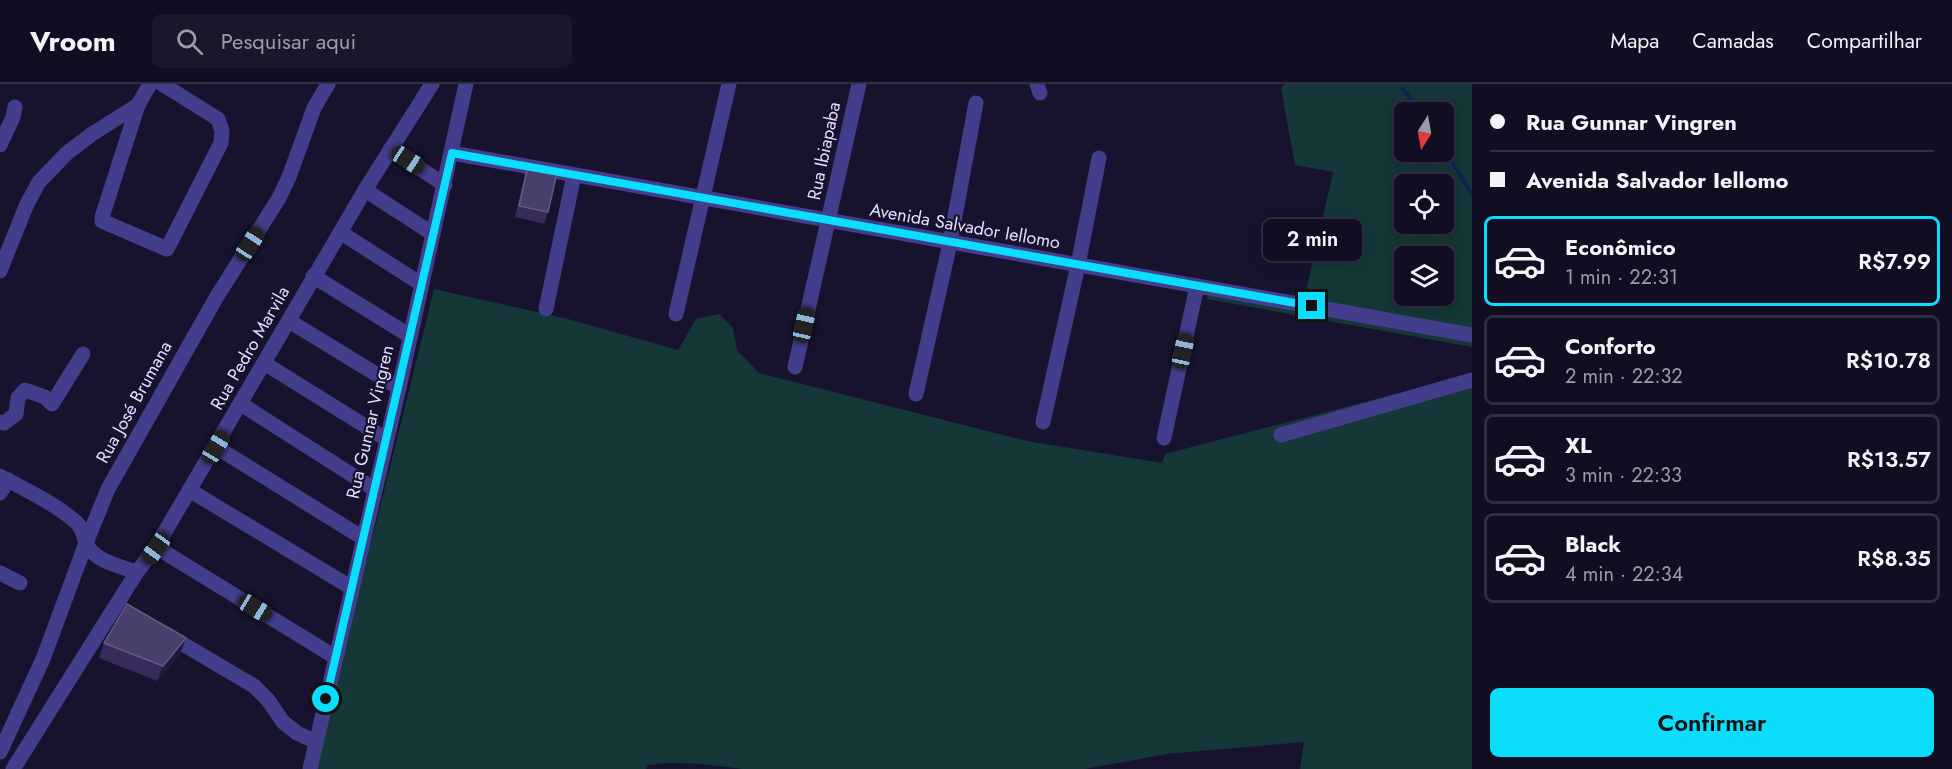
<!DOCTYPE html>
<html lang="pt">
<head>
<meta charset="utf-8">
<style>
	:root { --surface:#110e22; --page:#1a172a; --text:#f1f3f6; --muted:#9c9ca5; --line:#302e40; --accent:#0bdefd }
	body { margin:0; font-family:Jost,sans-serif; background:var(--page); color:var(--text); height:100vh; display:flex; flex-direction:column; font-size:22px; white-space:nowrap }
	* { box-sizing:border-box; margin:0 }
	p { font-size:20px; color:var(--muted) }
	.icon { flex:none; width:33px; height:33px; fill:none; stroke:currentColor; stroke-width:2; stroke-linecap:round; stroke-linejoin:round }
	.map { position:relative; flex:1; overflow:hidden }
	.details { display:flex; flex-direction:column; background:var(--surface); width:480px }
	.details>* { flex:none }
	.banner { display:grid; align-content:center; height:132px; padding:0 18px; background:var(--surface) }
	.needle { width:39px; rotate:191deg }
	.controls { position:absolute; left:1394px; top:18px; display:grid; gap:12px }
	.controls a { display:grid; place-items:center; width:60px; height:60px; border-radius:9px; background:var(--surface); box-shadow:0 3px 15px #0003,0 0 0 2px var(--line); font-size:30px }
	.end { position:absolute; width:27px; height:27px; margin:-14px; border:8px solid #0bdefd; background:#111; box-shadow:0 0 0 3px #111 }
	.from { border-radius:50% }
	.bubble { position:absolute; height:42px; border-radius:9px; background:var(--surface); box-shadow:0 3px 15px #0003,0 0 0 2px var(--line); font-size:20px; font-weight:600; line-height:42px; text-align:center }
	.car { position:absolute; width:18px; height:36px; margin:-18px -9px; border-radius:8px; box-shadow:0 0 4px 2px #0007; background:linear-gradient(#222 24%,#8ab4d8 0 40%,#222 0 76%,#8ab4d8 0 86%,#222 0) }
	.banner b { display:flex; align-items:center; gap:21px; height:57px; font-size:22px }
	.banner b+b { border-top:2px solid var(--line) }
	.banner i { width:15px; height:15px; background:var(--text) }
	ul { padding:0; list-style:none }
	li { display:flex; align-items:center; gap:18px; height:90px; margin:0 12px 9px; padding:0 6px; border:3px solid var(--line); border-radius:9px }
	li div { flex:1 }
	li b { display:block; font-size:22px }
	li em { font-style:normal; font-weight:600 }
	li.current { border-color:var(--accent) }
	li>.icon { width:54px; height:54px; stroke-width:1.5 }
	.button { display:flex; gap:12px; margin-top:auto; padding:12px 18px }
	.button a { flex:1; height:69px; border-radius:9px; background:var(--accent); color:#111; font-size:24px; font-weight:600; line-height:69px; text-align:center }
	header { display:flex; align-items:center; gap:36px; box-sizing:border-box; height:84px; padding:0 30px; background:var(--surface); border-bottom:2px solid var(--line) }
	header strong { font-size:28px }
	nav { display:flex; gap:33px; margin-inline-start:auto; font-size:21px }
	.search { width:420px; height:54px; background:var(--page); display:flex; align-items:center; gap:15px; box-sizing:border-box; padding:0 21px; border-radius:9px; color:var(--muted); font-size:22px }
	main { display:flex; flex:1; min-height:0 }
	.map>svg:first-child { display:block }
	.green { fill:#153737; fill-rule:evenodd }
	.lines { fill:none; stroke-linecap:round; stroke-linejoin:round }
	.stream { stroke:#0e2450; stroke-width:4 }
	.street { stroke:#433e8b; stroke-width:15 }
	.wall { fill:#362b5a }
	.shaded-wall { fill:#221941 }
	.building { fill:#493f6c; stroke:#615883; stroke-width:1.5 }
	.route { stroke:#0bdefd; stroke-width:8 }
	.labels { text-anchor:middle; dominant-baseline:central; stroke-width:4.5; stroke-linejoin:round; paint-order:stroke }
	.street-label { font-size:18px; fill:#e3deff; stroke:#17122d }
</style>
</head>
<body>
<header>
<strong>Vroom</strong>
<div class="search"><svg class="icon" aria-label="search" viewBox="0 0 24 24"><circle cx="10" cy="10" r="6"/><path d="M15 15l6 6"/></svg>Pesquisar aqui</div>
<nav><a>Mapa</a><a>Camadas</a><a>Compartilhar</a></nav>
</header>
<main>
<div class="map">
<svg width="1472" height="685" viewBox="0 0 1472 685">
	<rect width="100%" height="100%" fill="#17122d"/>
	<!-- green -->
	<g class="green">
		<path d="M1285,0h187v263l-265,-48 3,-16 94,16 29,-127 -38,-7 -14,-77zM1404,28h39v40h-39zM1404,100h39v40h-39zM1404,172h39v40h-39z"/>
		<path d="M434,205l134,30 110,31 18,-31 23,-5 14,14 4,22 22,23 268,68 135,22 3,-9 307,-80v395h-172l4,-27 -137,12 -82,15h-342c-32,-4 -64,-9 -95,-4l-2,4h-334l8,-38 57,-211z"/>
	</g>
	<g class="lines">
		<!-- stream -->
		<g class="stream">
			<polyline points="1403,5 1420,28"/>
			<polyline points="1443,64 1472,110"/>
		</g>
		<!-- street -->
		<g class="street">
			<polyline points="1037,0 1040,9"/>
			<polyline points="138,21 102,133 102,137 167,165 221,59 222,47 218,35 162,0"/>
			<polyline points="0,61 13,33 15,23"/>
			<polyline points="390,65 445,101"/>
			<polyline points="452,69 1472,251"/>
			<polyline points="365,106 433,150"/>
			<polyline points="340,148 421,200"/>
			<polyline points="0,187 27,120 39,98 67,69 92,50 138,21 150,0"/>
			<polyline points="313,192 410,252"/>
			<polyline points="546,225 574,91"/>
			<polyline points="676,230 729,0"/>
			<polyline points="289,237 399,304"/>
			<polyline points="264,279 386,355"/>
			<polyline points="795,283 859,0"/>
			<polyline points="916,310 950,159 976,19"/>
			<polyline points="241,320 374,405"/>
			<polyline points="0,338 4,339 16,330 18,314 25,306 45,313 52,320 83,270"/>
			<polyline points="1043,338 1078,181 1099,74"/>
			<polyline points="1281,351 1472,296"/>
			<polyline points="1164,354 1197,202"/>
			<polyline points="216,363 363,454"/>
			<path d="M0,392c26,14 54,27 76,46 7,6 7,14 10,21 9,19 33,23 51,29"/>
			<polyline points="189,406 352,504"/>
			<polyline points="0,409 8,396"/>
			<polyline points="156,463 335,573"/>
			<polyline points="0,489 20,499"/>
			<polyline points="166,550 254,602 268,616 283,638 297,649 316,658"/>
			<polyline points="0,668 43,575 86,459 108,405 216,214 279,114 289,93 314,24 328,0"/>
			<polyline points="13,685 137,488 156,463 365,106 432,0"/>
			<polyline points="310,685 399,304 466,0"/>
		</g>
	</g>
	<!-- wall -->
	<g class="wall">
		<polygon points="528,82 548,128 544,140 515,133 524,94"/>
		<polygon points="104,559 180,570 157,597 99,574"/>
	</g>
	<!-- shaded-wall -->
	<polygon class="shaded-wall" points="186,554 180,570 157,597 163,582"/>
	<!-- building -->
	<g class="building">
		<polygon points="528,82 557,89 548,128 519,122"/>
		<polygon points="127,520 186,554 163,582 104,559"/>
	</g>
	<g class="lines">
		<!-- route -->
		<polyline class="route" points="326,615 452,69 1312,222"/>
	</g>
	<g class="labels">
		<!-- street labels -->
		<g class="street-label">
			<text transform="translate(824 67) rotate(-78)">Rua Ibiapaba</text>
			<text transform="translate(965 142) rotate(10)">Avenida Salvador Iellomo</text>
			<text transform="translate(250 264) rotate(-60)">Rua Pedro Marvila</text>
			<text transform="translate(134 318) rotate(-61)">Rua José Brumana</text>
			<text transform="translate(370 338) rotate(-77)">Rua Gunnar Vingren</text>
		</g>
	</g>
</svg>
<div class="controls">
<a><svg class="needle" viewBox="-14 -14 28 28"><path d="M0-13l5 13h-10z" fill="#e53935"/><path d="M0 13l5-13h-10z" fill="#9c9ca5"/></svg></a>
<a><svg class="icon" aria-label="locate" viewBox="0 0 24 24"><circle cx="12" cy="12" r="6"/><path d="M12 2v4M12 18v4M2 12h4M18 12h4"/></svg></a>
<a><svg class="icon" aria-label="layers" viewBox="0 0 24 24"><path d="M12 4l9 5-9 5-9-5zM3 14l9 5 9-5"/></svg></a>
</div>
<i class="end from" style="left:326px;top:615px"></i>
<i class="end" style="left:1312px;top:222px"></i>
<div class="bubble" style="left:1263px;top:135px;width:99px">2 min</div>
<i class="car" style="left:408px;top:76px;rotate:123deg"></i>
<i class="car" style="left:250px;top:160px;rotate:33deg"></i>
<i class="car" style="left:804px;top:241px;rotate:13deg"></i>
<i class="car" style="left:1183px;top:267px;rotate:12deg"></i>
<i class="car" style="left:216px;top:363px;rotate:31deg"></i>
<i class="car" style="left:156px;top:464px;rotate:216deg"></i>
<i class="car" style="left:255px;top:524px;rotate:121deg"></i>
</div>
<section class="details">
<div class="banner">
<b><i class="from"></i>Rua Gunnar Vingren</b>
<b><i></i>Avenida Salvador Iellomo</b>
</div>
<ul>
<li class="current"><svg class="icon" aria-label="car" viewBox="0 0 24 24"><path d="M5 17H2v-5l4-1 3-4h7l3 4 3 1v5h-3M9 17h6M6 11h13"/><circle cx="7" cy="17" r="2"/><circle cx="17" cy="17" r="2"/></svg><div><b>Econômico</b><p>1 min · 22:31</p></div><em>R$7.99</em></li>
<li><svg class="icon" aria-label="car" viewBox="0 0 24 24"><path d="M5 17H2v-5l4-1 3-4h7l3 4 3 1v5h-3M9 17h6M6 11h13"/><circle cx="7" cy="17" r="2"/><circle cx="17" cy="17" r="2"/></svg><div><b>Conforto</b><p>2 min · 22:32</p></div><em>R$10.78</em></li>
<li><svg class="icon" aria-label="car" viewBox="0 0 24 24"><path d="M5 17H2v-5l4-1 3-4h7l3 4 3 1v5h-3M9 17h6M6 11h13"/><circle cx="7" cy="17" r="2"/><circle cx="17" cy="17" r="2"/></svg><div><b>XL</b><p>3 min · 22:33</p></div><em>R$13.57</em></li>
<li><svg class="icon" aria-label="car" viewBox="0 0 24 24"><path d="M5 17H2v-5l4-1 3-4h7l3 4 3 1v5h-3M9 17h6M6 11h13"/><circle cx="7" cy="17" r="2"/><circle cx="17" cy="17" r="2"/></svg><div><b>Black</b><p>4 min · 22:34</p></div><em>R$8.35</em></li>
</ul>
<div class="button"><a>Confirmar</a></div>
</section>
</main>
</body>
</html>
